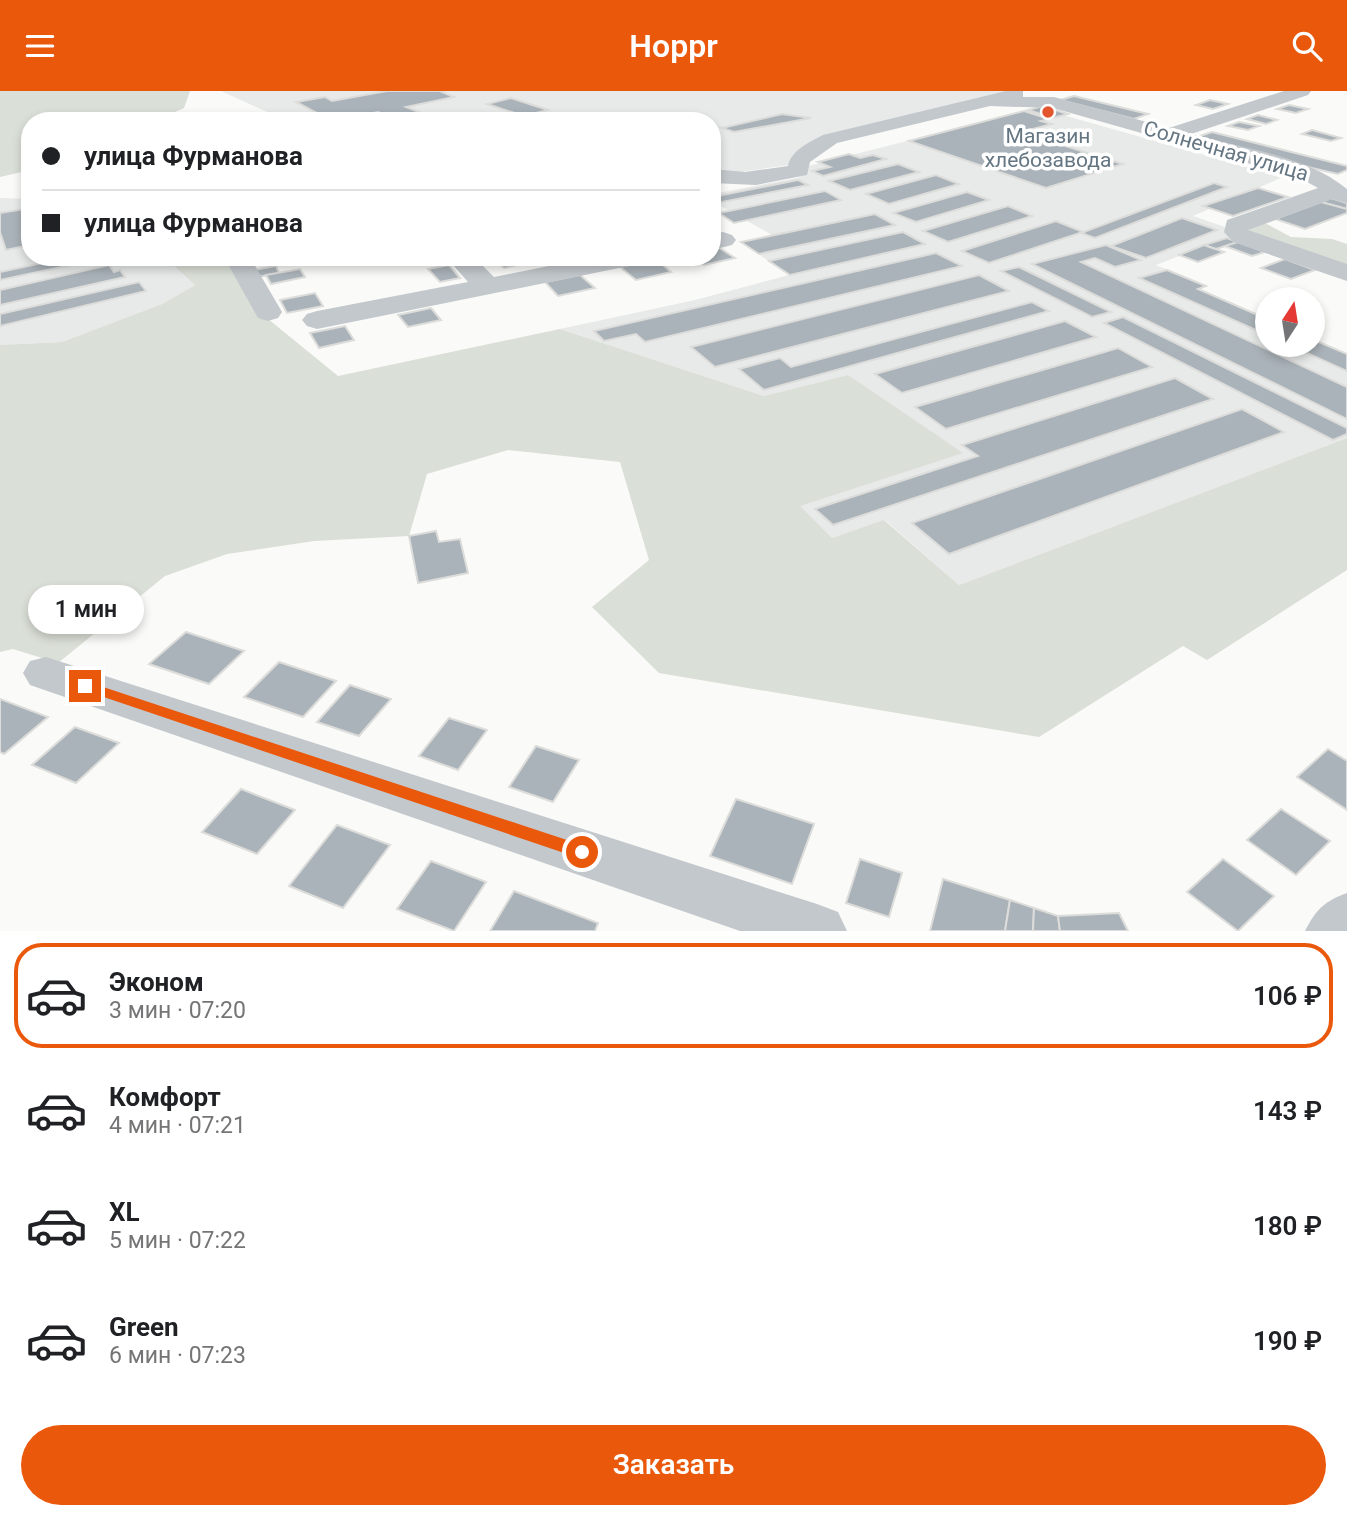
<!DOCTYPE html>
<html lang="ru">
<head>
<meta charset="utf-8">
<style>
	:root { --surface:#fff; --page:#f6f6f6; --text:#202124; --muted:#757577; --line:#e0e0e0; --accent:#ea580c }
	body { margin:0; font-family:Roboto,sans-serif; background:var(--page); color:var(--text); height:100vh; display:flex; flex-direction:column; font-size:26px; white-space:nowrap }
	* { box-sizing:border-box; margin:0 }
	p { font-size:23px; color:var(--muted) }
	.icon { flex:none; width:38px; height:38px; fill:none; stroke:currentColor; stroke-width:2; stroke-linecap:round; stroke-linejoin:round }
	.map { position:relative; height:840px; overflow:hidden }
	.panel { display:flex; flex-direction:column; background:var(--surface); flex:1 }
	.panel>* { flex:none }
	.top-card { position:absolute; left:21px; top:21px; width:700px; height:154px; border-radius:28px; box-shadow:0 4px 10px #0003; display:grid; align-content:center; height:154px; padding:0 21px; background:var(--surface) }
	.needle { width:46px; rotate:12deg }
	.tools { position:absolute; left:1255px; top:196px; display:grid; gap:14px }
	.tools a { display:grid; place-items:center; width:70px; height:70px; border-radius:50%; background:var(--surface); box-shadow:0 4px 10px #0003; font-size:35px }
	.end { position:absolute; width:32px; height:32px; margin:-16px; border:9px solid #ea580c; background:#fff; box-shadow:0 0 0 4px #fff }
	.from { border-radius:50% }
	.bubble { position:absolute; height:49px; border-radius:24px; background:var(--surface); box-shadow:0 4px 10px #0003; font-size:23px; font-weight:600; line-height:49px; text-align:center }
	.top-card b { display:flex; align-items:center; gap:24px; height:66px; font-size:26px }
	.top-card b+b { border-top:2px solid var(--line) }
	.top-card i { width:18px; height:18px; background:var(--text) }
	ul { padding:12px 0 0; list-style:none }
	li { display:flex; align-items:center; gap:21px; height:105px; margin:0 14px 10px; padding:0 7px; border:4px solid transparent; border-radius:28px }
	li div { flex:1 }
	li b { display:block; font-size:26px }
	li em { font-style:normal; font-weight:600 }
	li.active { border-color:var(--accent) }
	li>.icon { width:63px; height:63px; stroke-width:1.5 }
	.action { display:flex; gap:14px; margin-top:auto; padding:14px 21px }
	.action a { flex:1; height:80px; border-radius:42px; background:var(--accent); color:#fff; font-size:28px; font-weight:600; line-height:80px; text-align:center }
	header { display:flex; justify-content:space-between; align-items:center; height:91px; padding:0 21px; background:var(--accent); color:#fff; font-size:32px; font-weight:600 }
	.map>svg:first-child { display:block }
	.built { fill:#e8e9e9 }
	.green { fill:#dadfd7 }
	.building { fill:#aab3b9; stroke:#dcdcda; stroke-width:2 }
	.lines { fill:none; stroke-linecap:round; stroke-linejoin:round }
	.minor { fill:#c3c8cc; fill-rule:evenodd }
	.route { fill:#ea580c }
	.poi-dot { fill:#e4572e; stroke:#fff; stroke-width:2.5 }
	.labels { text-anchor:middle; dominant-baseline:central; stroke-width:7; stroke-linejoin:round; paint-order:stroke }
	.far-poi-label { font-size:21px; fill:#657683; stroke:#fff }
	.far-street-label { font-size:21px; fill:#657683; stroke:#fff }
</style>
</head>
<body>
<header><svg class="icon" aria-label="menu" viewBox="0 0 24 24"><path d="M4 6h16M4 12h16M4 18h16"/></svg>Hoppr<svg class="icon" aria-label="search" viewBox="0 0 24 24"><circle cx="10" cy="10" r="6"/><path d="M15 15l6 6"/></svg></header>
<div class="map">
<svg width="1347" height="840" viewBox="0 0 1347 840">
	<rect width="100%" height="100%" fill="#fafaf8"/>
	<!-- built -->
	<g class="built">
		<polygon points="221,0 1013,0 827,45 789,74 733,82 712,76 712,30 287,30"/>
		<polygon points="1038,17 1283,86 1193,125 1228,137 1231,145 1156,174 1206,195 1199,199 1267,228 1267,254 1312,254 1313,248 1347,263 1347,347 959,494 885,429 832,447 799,415 848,284 764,305 560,238 695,209 789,184 741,151 772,144 712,110 712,103 797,87 807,83 804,76"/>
		<polygon points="0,107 30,108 30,166 164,166 195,194 162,213 62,251 0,254"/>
	</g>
	<!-- green -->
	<g class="green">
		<polygon points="0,0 190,0 184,17 155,30 30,30 30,79 0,86"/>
		<polygon points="1263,131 1291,146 1332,148 1347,153 1347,177 1246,140"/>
		<polygon points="164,166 230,166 262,223 338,285 560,238 764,305 848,284 963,362 800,415 832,447 884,429 959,494 1347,347 1347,479 1207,569 1183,555 1039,646 659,582 592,516 649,469 620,371 508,359 427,383 409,445 314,450 227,463 165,485 58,572 13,558 0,561 0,254 62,251 162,213 195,194"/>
	</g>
	<!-- building -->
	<g class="building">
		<polygon points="387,0 440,0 454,6 406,16 424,23 397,29 378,21 332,30 296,11 325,6 332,10"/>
		<polygon points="1074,5 1148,23 1134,28 1060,9"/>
		<polygon points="511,7 548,19 524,25 487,13"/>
		<polygon points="1210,9 1228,13 1213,18 1196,14"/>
		<polygon points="1289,14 1308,18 1296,22 1277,18"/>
		<polygon points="1043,15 1068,23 1053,27 1028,19"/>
		<polygon points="1024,20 1049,28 1041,30 1052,33 1021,41 1123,73 1046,97 909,50"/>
		<polygon points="782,23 811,27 734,41 722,37"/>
		<polygon points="1258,24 1277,29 1266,33 1247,28"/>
		<polygon points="1239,31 1259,35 1248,39 1228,35"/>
		<polygon points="1312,39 1341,47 1331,50 1302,43"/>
		<polygon points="1212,41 1347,75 1347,79 1338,83 1312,77 1197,46"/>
		<polygon points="849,63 860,67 873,64 886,68 823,85 812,80 830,76 818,71"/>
		<polygon points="898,73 919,81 850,99 829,90"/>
		<polygon points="936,84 959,93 889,113 866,103"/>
		<polygon points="798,89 808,94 712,113 712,106"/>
		<polygon points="1214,92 1227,96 1095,147 1081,142"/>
		<polygon points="1258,97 1288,106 1233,125 1203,115"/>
		<polygon points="825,100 841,109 734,132 719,122"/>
		<polygon points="967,101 989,109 916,131 893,122"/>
		<polygon points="1331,107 1347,112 1347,118 1321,111"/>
		<polygon points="1321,111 1347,118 1347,122 1305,138 1275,128"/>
		<polygon points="1008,115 1032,125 948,151 923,140"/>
		<polygon points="30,117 30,154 6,159 0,141 0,122"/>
		<polygon points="875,123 895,134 759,163 741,151"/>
		<polygon points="1182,127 1217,139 1146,167 1111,155"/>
		<polygon points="1056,130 1083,141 989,172 962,160"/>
		<polygon points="903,141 925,153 790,184 769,170"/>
		<polygon points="1227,147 1238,151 1216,158 1204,154"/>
		<polygon points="1238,151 1265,161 1252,165 1225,155"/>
		<polygon points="1106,154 1141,169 1115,176 1095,167 1081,171 1347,296 1347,328 1032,173"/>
		<polygon points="1204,154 1224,161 1198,171 1179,164"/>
		<polygon points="718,156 735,167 704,174 694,166 712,166 712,157"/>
		<polygon points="936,162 962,175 645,251 636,243 604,250 594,240"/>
		<polygon points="70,166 104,167 0,189 0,181"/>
		<polygon points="493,166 530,166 535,170 504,177"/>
		<polygon points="656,168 671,181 636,189 620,176"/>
		<polygon points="1285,168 1315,179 1291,188 1261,177"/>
		<polygon points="109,174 114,181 120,179 125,186 0,214 0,199"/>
		<polygon points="449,174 460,187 440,191 428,178"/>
		<polygon points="276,175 279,182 258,186 254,179"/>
		<polygon points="1019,176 1111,221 1092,226 1001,180"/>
		<polygon points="300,178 305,186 271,193 266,184"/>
		<polygon points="1167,179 1206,195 1198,198 1267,228 1267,244 1139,187"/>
		<polygon points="580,184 595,197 558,205 545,191"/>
		<polygon points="979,184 1009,200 715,276 691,256"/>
		<polygon points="139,191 146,200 0,235 0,223"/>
		<polygon points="315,202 323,215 287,222 280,209"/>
		<polygon points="1032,211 1049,220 764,299 739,278 780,267 791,276"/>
		<polygon points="431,217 441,229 408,236 398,224"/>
		<polygon points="1123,226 1347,337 1347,343 1333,349 1104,232"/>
		<polygon points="1065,230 1096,246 902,302 875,283"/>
		<polygon points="345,235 354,249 319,257 310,242"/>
		<polygon points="1312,248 1347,263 1347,280 1289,254 1312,254"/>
		<polygon points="1118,257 1152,276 946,338 915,316"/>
		<polygon points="1175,287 1213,308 833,434 815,418 978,365 962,354"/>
		<polygon points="1242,318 1284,341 949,463 912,432"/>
		<polygon points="436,440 439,451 460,448 468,482 418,492 409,445"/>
		<polygon points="186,541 244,560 209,593 149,573"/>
		<polygon points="279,571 336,590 303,626 244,606"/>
		<polygon points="350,594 391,608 359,645 317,631"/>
		<polygon points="0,608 48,626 4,663 0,661"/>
		<polygon points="449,627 487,639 458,679 419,665"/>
		<polygon points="75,636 119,652 76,692 32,674"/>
		<polygon points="536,655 579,669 553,711 509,696"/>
		<polygon points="1328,658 1347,670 1347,719 1297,686"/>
		<polygon points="241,698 295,719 257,763 202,741"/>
		<polygon points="736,708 814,733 792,793 710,765"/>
		<polygon points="1281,718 1330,750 1296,784 1247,749"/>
		<polygon points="337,734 390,754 343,817 289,795"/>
		<polygon points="860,768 902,782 889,826 846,812"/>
		<polygon points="1223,768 1274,805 1238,840 1187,801"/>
		<polygon points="431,770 486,791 454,840 397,818"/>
		<polygon points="943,788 1010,809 1005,840 930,840"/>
		<polygon points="514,800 598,832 595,840 490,840"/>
		<polygon points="1010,809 1034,817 1033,840 1005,840"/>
		<polygon points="1034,817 1058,825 1060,840 1033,840"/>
		<polygon points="1119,822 1128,840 1060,840 1058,825"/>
	</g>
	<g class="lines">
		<!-- minor -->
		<g class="minor">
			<path d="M1006,0h17v6h31l115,31 115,-37h27l-3,4 -117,39c51,14 116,22 156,55v14l-15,-4 -84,31 99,34v17l-114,-39 -9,-10 3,-12 91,-32 -18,-10 -247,-70 -63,-2 -153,37 -27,19 -3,13 -51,10 -44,-2v-14l33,3 43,-6c3,-16 22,-24 35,-31z"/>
			<polygon points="723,141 732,144 736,149 732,154 712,159 712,143"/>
			<polygon points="224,166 250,166 282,221 278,227 268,230 258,227"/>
			<polygon points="446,166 474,166 494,186 593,166 647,166 643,172 634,174 317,238 307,235 302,229 307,223 317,220 468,191"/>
			<polygon points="46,566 817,813 838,821 847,840 740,840 30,594 23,582 30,570"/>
			<path d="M1347,802v38h-42c11,-22 20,-30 42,-38z"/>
		</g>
	</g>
	<!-- route -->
	<polygon class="route" points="85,590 582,754 590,761 582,768 80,598 78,595"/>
	<!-- markers -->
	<circle class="poi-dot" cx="1048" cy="21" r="7"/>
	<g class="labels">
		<!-- far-poi labels -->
		<g class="far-poi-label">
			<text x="1048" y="45">Магазин<tspan x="1048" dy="24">хлебозавода</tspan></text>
		</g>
		<!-- far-street labels -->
		<g class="far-street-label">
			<text transform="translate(1226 60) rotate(16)">Солнечная улица</text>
		</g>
	</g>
</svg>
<div class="tools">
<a><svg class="needle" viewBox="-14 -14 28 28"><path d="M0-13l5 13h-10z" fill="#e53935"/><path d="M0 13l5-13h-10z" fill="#757577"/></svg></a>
</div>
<i class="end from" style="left:582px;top:761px"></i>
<i class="end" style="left:85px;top:595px"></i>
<div class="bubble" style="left:28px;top:494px;width:116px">1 мин</div>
<div class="top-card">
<b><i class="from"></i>улица Фурманова</b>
<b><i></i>улица Фурманова</b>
</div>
</div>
<section class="panel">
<ul>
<li class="active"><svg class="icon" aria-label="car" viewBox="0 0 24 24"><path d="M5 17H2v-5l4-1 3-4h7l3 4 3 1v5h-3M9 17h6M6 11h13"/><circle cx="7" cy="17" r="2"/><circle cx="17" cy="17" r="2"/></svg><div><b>Эконом</b><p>3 мин · 07:20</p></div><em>106 ₽</em></li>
<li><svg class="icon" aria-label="car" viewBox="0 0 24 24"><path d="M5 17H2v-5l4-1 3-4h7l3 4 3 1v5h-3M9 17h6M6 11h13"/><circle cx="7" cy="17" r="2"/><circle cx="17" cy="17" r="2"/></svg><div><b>Комфорт</b><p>4 мин · 07:21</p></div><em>143 ₽</em></li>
<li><svg class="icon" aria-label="car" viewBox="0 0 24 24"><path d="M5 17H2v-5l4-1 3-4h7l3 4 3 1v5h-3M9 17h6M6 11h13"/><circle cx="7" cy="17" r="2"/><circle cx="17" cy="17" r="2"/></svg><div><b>XL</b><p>5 мин · 07:22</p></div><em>180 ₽</em></li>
<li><svg class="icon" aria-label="car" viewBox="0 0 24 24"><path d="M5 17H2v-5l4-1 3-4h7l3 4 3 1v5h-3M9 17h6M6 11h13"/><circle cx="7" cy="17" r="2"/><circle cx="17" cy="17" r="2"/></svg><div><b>Green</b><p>6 мин · 07:23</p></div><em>190 ₽</em></li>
</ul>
<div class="action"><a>Заказать</a></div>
</section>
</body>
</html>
